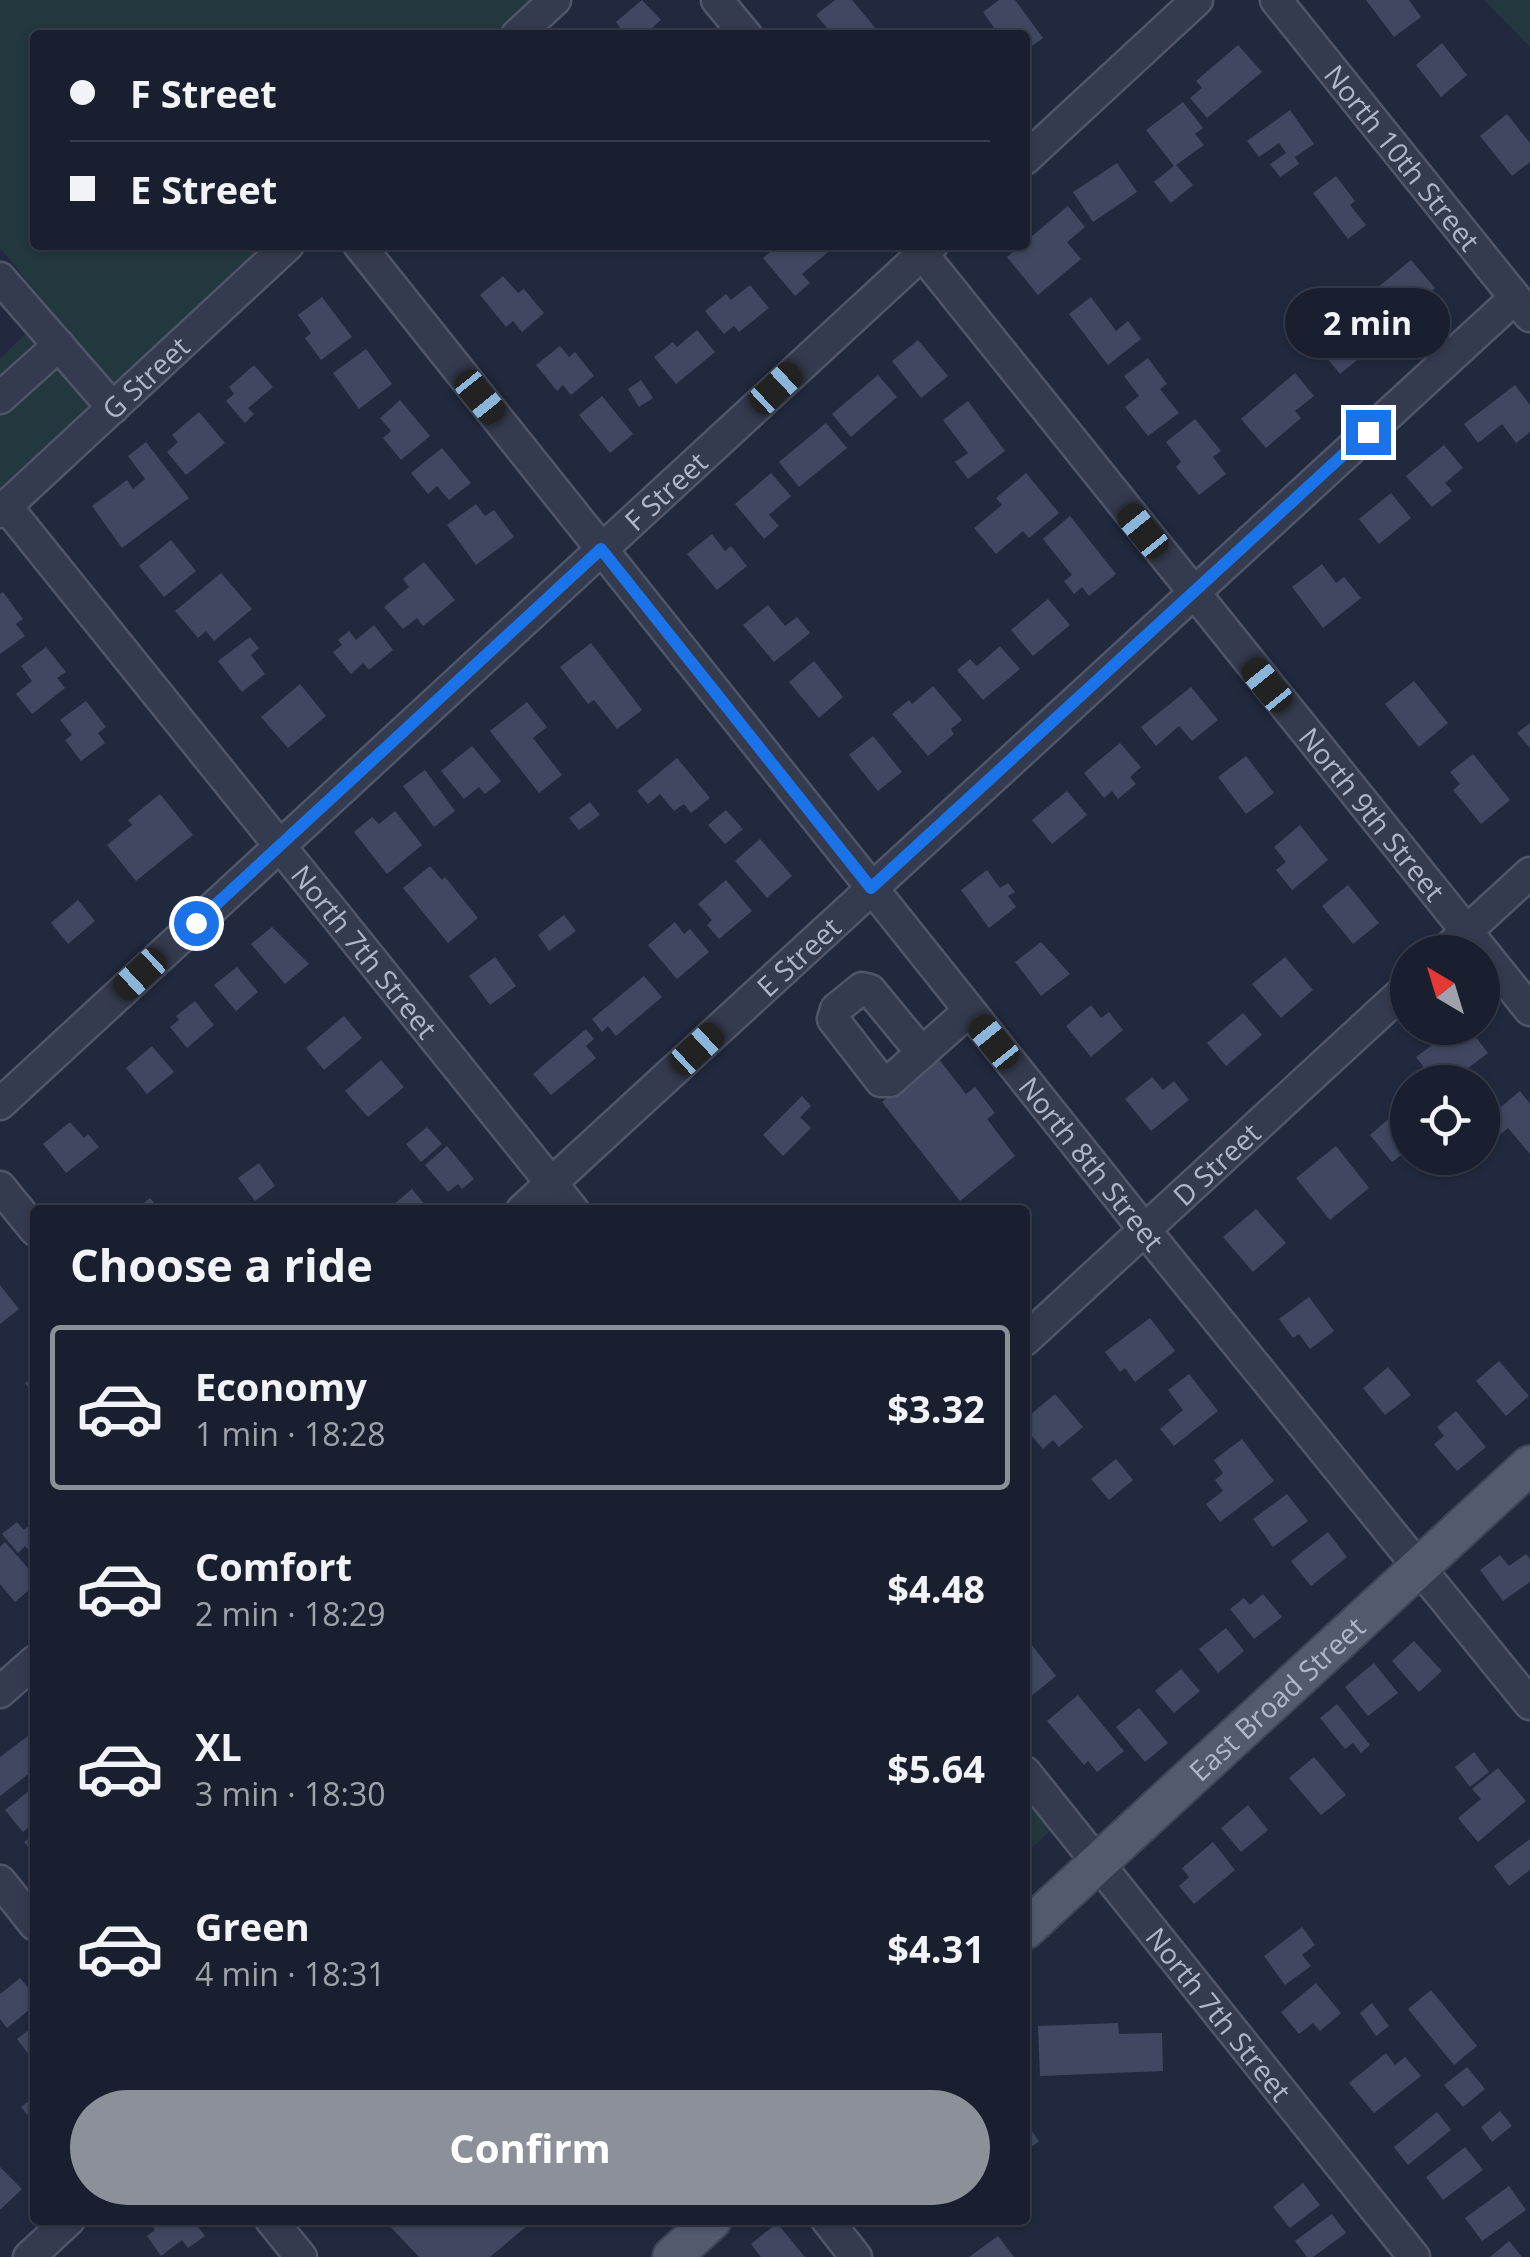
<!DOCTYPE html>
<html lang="en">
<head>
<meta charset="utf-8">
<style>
	:root { --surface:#191f2e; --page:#222736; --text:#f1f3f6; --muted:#9fa2aa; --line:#373d4a; --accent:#8c9099 }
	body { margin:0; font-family:"Open Sans",sans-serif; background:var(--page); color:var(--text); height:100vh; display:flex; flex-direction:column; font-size:38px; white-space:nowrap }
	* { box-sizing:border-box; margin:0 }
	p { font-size:32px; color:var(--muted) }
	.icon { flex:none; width:55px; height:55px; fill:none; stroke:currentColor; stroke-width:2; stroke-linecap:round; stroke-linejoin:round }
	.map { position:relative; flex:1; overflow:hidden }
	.panel { position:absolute; left:30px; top:1205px; width:1000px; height:1020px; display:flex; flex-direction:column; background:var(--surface); border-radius:10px; box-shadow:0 2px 8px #0004,0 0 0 2px var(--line) }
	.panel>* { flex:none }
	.hud { position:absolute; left:30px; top:30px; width:1000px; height:220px; border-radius:10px; box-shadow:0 2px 8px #0004,0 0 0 2px var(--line); display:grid; align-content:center; height:220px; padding:0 40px; background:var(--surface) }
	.needle { width:65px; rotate:322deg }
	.fabs { position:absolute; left:1390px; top:935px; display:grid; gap:20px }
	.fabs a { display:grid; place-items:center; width:110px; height:110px; border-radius:50%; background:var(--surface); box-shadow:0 2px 8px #0004,0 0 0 2px var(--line); font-size:50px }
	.end { position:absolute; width:45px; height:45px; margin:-22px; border:12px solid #1a73e8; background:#fff; box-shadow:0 0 0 5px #fff }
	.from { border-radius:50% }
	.bubble { position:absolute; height:70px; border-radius:35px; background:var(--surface); box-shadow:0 2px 8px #0004,0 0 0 2px var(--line); font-size:32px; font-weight:700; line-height:70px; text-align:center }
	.car { position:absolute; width:30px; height:60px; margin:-30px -15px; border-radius:12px; box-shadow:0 0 8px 2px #0007; background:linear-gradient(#222 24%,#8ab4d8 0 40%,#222 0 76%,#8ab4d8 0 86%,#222 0) }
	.hud b { display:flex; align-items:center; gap:35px; height:95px; font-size:38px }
	.hud b+b { border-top:2px solid var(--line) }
	.hud i { width:25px; height:25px; background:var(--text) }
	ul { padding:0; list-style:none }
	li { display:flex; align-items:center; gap:30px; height:165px; margin:0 20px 15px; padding:0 20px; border:5px solid transparent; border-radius:10px }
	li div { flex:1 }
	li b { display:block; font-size:38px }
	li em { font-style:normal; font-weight:700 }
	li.active { border-color:var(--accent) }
	li>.icon { width:90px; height:90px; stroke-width:1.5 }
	h2 { padding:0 40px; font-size:45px; line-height:120px }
	.cta { display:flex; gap:20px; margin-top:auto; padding:20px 40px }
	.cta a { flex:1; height:115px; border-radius:60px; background:var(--accent); color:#fff; font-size:40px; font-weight:700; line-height:115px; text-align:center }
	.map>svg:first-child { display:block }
	.green { fill:#23373f }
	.building { fill:#3f4860 }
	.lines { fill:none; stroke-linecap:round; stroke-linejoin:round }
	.minor-casing { stroke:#505669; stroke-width:35 }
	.major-casing { stroke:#3e4457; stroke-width:42 }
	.minor { stroke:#353b4e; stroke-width:30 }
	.major { stroke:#525a6e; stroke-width:38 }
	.route { stroke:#1a73e8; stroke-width:12 }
	.labels { text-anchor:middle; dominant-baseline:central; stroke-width:8; stroke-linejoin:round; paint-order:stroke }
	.street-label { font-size:28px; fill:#b0b6c9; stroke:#1a2033 }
</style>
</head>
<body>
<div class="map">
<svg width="1530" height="2257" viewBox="0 0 1530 2257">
	<rect width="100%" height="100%" fill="#21293e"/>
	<!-- green -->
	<g class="green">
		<polygon points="0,0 556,0 518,35 35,35 35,245 290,245 0,513 0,358 51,310 0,248"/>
		<polygon points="1484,0 1530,0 1530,47"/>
		<polygon points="1025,1769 1064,1818 1025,1854"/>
	</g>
	<!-- building -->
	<g class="building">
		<polygon points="642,0 661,20 644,35 617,35 622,30 616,22"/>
		<polygon points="835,0 852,0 877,30 871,35 833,35 816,15"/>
		<polygon points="999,0 1015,0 1043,38 1025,51 1025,35 999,35 983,12"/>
		<polygon points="1366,0 1409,0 1421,17 1394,37"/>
		<polygon points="1442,43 1467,75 1441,97 1416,65"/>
		<polygon points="1238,45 1262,72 1207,118 1190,98 1202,88 1196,81"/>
		<polygon points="1183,102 1203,128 1195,134 1204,145 1176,165 1193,185 1171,203 1154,182 1174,166 1146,130"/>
		<polygon points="1290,110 1314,144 1295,157 1299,164 1280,177 1270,164 1286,153 1279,143 1259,157 1247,141"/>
		<polygon points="1507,114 1530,143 1530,162 1512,176 1480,136"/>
		<polygon points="1117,163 1137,192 1093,222 1073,192"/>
		<polygon points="1336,176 1355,201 1350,205 1366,225 1348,239 1313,193"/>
		<polygon points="1068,206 1085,227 1067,242 1081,259 1038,295 1007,257"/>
		<polygon points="778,245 832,245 834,247 802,274 810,283 795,296 763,258"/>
		<polygon points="1411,260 1435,288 1399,318 1390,307 1381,315 1366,297"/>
		<polygon points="503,276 518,293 524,289 544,313 522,332 513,321 506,327 480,295"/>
		<polygon points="750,285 769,308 739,332 734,326 724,334 705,311 726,294 731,300"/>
		<polygon points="322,297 352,337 321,360 305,338 311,333 298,315"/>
		<polygon points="1091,297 1116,331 1128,321 1141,339 1108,365 1069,314"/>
		<polygon points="1350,321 1372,348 1340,374 1318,347"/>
		<polygon points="697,330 715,352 676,384 654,357 673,342 677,347"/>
		<polygon points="918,340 948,376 921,398 892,361"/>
		<polygon points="560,346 569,357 575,352 594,376 571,395 563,385 557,391 536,365"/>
		<polygon points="366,349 392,384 359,409 333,373"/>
		<polygon points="1148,358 1167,384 1160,389 1179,413 1148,436 1125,407 1139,396 1124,376"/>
		<polygon points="254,365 273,387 248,408 254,414 245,423 226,401 234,394 229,387"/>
		<polygon points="1295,373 1314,396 1295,411 1301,418 1266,448 1241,419"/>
		<polygon points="878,375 897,397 851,437 832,414"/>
		<polygon points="641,380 653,398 639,407 628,389"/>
		<polygon points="1515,385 1530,405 1530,432 1516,443 1502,424 1478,443 1464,424"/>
		<polygon points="602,396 633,434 610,453 579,415"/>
		<polygon points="400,400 430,436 401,460 383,438 391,431 380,418"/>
		<polygon points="968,401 1005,451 968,479 955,462 968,453 943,420"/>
		<polygon points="199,412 225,443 186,475 167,452 178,442 172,435"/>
		<polygon points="1195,419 1221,451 1213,457 1226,474 1199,495 1176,467 1181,462 1166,442"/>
		<polygon points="826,423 847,448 799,487 779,462"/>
		<polygon points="146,442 189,498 122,548 92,506 127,480 133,489 145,479 128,456"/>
		<polygon points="1444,445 1463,468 1445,483 1452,491 1432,507 1406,476"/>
		<polygon points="442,448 471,483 449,500 437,486 428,494 411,473"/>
		<polygon points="771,473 791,496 769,515 779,526 764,539 735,504"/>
		<polygon points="1026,473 1059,513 1029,538 1023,531 996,554 974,528 1002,505 996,498"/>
		<polygon points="1391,493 1411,518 1379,544 1359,519"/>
		<polygon points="476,504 485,516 494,510 514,537 476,565 447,525"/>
		<polygon points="1070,516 1116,574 1089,596 1082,587 1074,594 1064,581 1072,575 1043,539"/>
		<polygon points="712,534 725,551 731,546 747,566 717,590 687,554"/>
		<polygon points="171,540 196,571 164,597 139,566"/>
		<polygon points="424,562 455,600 423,626 417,618 403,629 384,607 409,587 403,579"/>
		<polygon points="1322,564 1336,583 1344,577 1361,598 1323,628 1292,587"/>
		<polygon points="221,573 252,609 214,641 206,631 198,638 175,611"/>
		<polygon points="3,592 23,619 16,624 25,636 0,654 0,594"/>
		<polygon points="1048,599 1070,625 1033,656 1011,630"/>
		<polygon points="768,605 785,626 797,617 810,633 774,662 743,625"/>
		<polygon points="374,625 393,650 369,670 363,663 351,674 333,652 342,645 338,640 349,631 356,640"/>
		<polygon points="250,637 259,648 251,655 265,674 242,692 218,661"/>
		<polygon points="591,643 642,710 617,729 594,700 588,704 560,667"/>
		<polygon points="1000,646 1020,669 983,700 957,670 970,659 977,666"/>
		<polygon points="46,647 66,672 57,678 65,688 32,714 16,694 32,681 21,666"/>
		<polygon points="814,661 843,697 819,718 789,682"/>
		<polygon points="1414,681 1448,723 1419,747 1385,704"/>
		<polygon points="300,684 326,716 288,748 261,717"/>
		<polygon points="933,686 962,720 951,729 954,734 928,756 892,714 909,700 912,704"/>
		<polygon points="1191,687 1218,720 1192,741 1179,726 1156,746 1141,727"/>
		<polygon points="86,701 106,727 98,733 105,743 81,761 65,740 72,735 60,720"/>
		<polygon points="527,702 547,727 533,738 562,775 539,793 490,731"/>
		<polygon points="1530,723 1530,748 1517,733"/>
		<polygon points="873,736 902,772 878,791 849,755"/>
		<polygon points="1120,743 1141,767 1130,777 1136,784 1118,799 1112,791 1104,798 1084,773"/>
		<polygon points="472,746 501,781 485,794 479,787 464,799 441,771"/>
		<polygon points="1473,754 1510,800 1481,824 1453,790 1460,784 1450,772"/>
		<polygon points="1246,756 1274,793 1246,814 1218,777"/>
		<polygon points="677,758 710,798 691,813 684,804 674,811 660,794 648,804 637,791"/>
		<polygon points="425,770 455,811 434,827 403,786"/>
		<polygon points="1067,791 1087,815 1052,844 1032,820"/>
		<polygon points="160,794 193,835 136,881 107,845 132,825 128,820"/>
		<polygon points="590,802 600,815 579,830 569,818"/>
		<polygon points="726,810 743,829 725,844 708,825"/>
		<polygon points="395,811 422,845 387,874 354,832 372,817 379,824"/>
		<polygon points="1300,825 1328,860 1292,890 1276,870 1286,862 1274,847"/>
		<polygon points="760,839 792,876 767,898 735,861"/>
		<polygon points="430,866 442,880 445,877 478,918 448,943 403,888"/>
		<polygon points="987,870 1000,888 1008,883 1015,892 1008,896 1016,907 989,928 961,890"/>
		<polygon points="726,880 752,911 719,939 707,925 712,920 698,904"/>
		<polygon points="1348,885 1379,923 1353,944 1322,906"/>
		<polygon points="78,900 95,921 68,944 51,923"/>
		<polygon points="564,915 576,931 549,951 538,935"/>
		<polygon points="675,922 684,934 690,929 709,952 677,979 648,945"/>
		<polygon points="272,927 309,964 285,984 251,944"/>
		<polygon points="1041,942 1070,974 1041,996 1015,962"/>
		<polygon points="495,957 516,986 490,1005 469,976"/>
		<polygon points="1285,957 1313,990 1281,1018 1252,984"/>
		<polygon points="237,967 258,992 236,1011 214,985"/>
		<polygon points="644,976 662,997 616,1036 608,1026 602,1032 592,1019"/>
		<polygon points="195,1001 214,1025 187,1048 170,1027 179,1020 176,1016"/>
		<polygon points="1091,1005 1101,1018 1109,1012 1123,1030 1091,1057 1066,1026"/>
		<polygon points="1243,1013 1262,1035 1226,1066 1207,1043"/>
		<polygon points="344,1016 362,1038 324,1070 306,1048"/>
		<polygon points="1455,1028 1469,1028 1488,1053 1455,1078 1452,1074 1435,1082 1416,1057"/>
		<polygon points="586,1029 594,1039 586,1046 596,1058 551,1095 533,1074"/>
		<polygon points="152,1046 174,1072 147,1094 126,1068"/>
		<polygon points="938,1058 966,1094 975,1087 995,1113 987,1119 1015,1156 960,1201 882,1102"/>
		<polygon points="381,1060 404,1087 368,1117 345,1091"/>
		<polygon points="1152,1077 1163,1090 1174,1081 1189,1100 1151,1131 1125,1099"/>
		<polygon points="1520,1091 1530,1104 1530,1154 1508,1128 1497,1137 1483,1122"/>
		<polygon points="802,1096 811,1106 800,1117 811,1128 783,1156 763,1135"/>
		<polygon points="1400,1109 1408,1118 1408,1150 1392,1162 1370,1135"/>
		<polygon points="70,1122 84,1138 88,1134 99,1147 66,1173 43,1144"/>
		<polygon points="427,1127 442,1144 421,1162 406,1144"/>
		<polygon points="447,1146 474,1179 462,1189 458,1184 448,1192 425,1165"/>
		<polygon points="1336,1146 1369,1188 1330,1220 1296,1178"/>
		<polygon points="259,1163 275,1186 255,1201 238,1178"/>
		<polygon points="412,1189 429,1210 387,1210"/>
		<polygon points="150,1198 160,1210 135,1210"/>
		<polygon points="1256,1209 1286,1243 1253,1272 1223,1237"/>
		<polygon points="0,1285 19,1309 0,1324"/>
		<polygon points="1309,1297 1334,1331 1310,1349 1299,1334 1293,1338 1279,1319"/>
		<polygon points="1150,1318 1175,1351 1135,1382 1125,1368 1120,1372 1105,1352"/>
		<polygon points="1499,1361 1529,1396 1506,1416 1476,1381"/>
		<polygon points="1388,1367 1411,1395 1385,1415 1363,1388"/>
		<polygon points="1189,1374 1218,1411 1174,1446 1160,1429 1183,1410 1168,1390"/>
		<polygon points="35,1375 35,1397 25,1383"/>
		<polygon points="1055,1394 1083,1427 1059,1447 1053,1440 1043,1449 1025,1428 1025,1419"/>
		<polygon points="1456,1411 1486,1447 1457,1471 1434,1444 1444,1436 1437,1427"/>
		<polygon points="1242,1439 1274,1481 1220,1522 1206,1504 1223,1491 1215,1480 1223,1473 1214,1460"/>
		<polygon points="1116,1459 1133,1480 1109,1500 1091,1479"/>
		<polygon points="1287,1494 1308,1521 1273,1547 1253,1519"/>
		<polygon points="35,1520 35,1558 25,1546 18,1553 2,1534 17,1522 24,1530"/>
		<polygon points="1328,1532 1347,1557 1311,1586 1291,1561"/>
		<polygon points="5,1542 35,1576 35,1585 15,1602 0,1584 0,1547"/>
		<polygon points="1526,1554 1530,1559 1530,1582 1503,1601 1480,1570 1500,1555 1509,1566"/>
		<polygon points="1263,1594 1282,1617 1254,1639 1230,1609 1244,1598 1250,1605"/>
		<polygon points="1226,1628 1244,1651 1218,1673 1199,1649"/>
		<polygon points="1028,1640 1056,1676 1030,1697 1025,1690"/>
		<polygon points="1414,1641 1442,1671 1419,1692 1392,1661"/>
		<polygon points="1374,1663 1398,1693 1368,1716 1345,1687"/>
		<polygon points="1181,1669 1200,1691 1174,1713 1155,1691"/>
		<polygon points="1078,1695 1124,1751 1097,1772 1088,1761 1084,1765 1047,1721"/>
		<polygon points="1337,1704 1370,1745 1361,1753 1353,1743 1345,1749 1320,1718"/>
		<polygon points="1139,1708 1168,1743 1145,1762 1116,1727"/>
		<polygon points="32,1733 35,1769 0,1796 0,1757"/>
		<polygon points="1474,1752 1489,1772 1470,1787 1455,1767"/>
		<polygon points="1314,1757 1346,1795 1321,1815 1289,1778"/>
		<polygon points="1498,1768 1526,1801 1478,1842 1458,1818 1481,1799 1472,1789"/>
		<polygon points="35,1786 35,1822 23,1832 5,1810"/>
		<polygon points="1248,1805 1268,1830 1241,1852 1221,1828"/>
		<polygon points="35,1834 35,1855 24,1842"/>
		<polygon points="1530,1839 1530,1870 1509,1886 1494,1866"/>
		<polygon points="1213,1842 1235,1870 1194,1904 1179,1886 1189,1877 1182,1868"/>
		<polygon points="1302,1927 1315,1945 1302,1955 1311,1966 1285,1985 1264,1956"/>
		<polygon points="20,1978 35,1996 35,2005 7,2028 0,2019 0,1994"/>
		<polygon points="1316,1983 1341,2013 1320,2031 1313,2023 1299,2034 1281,2012"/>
		<polygon points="1431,1990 1477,2046 1454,2065 1408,2009"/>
		<polygon points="1372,2003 1389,2026 1376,2036 1360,2013"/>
		<polygon points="1118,2023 1119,2034 1162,2033 1163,2071 1040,2076 1038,2026"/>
		<polygon points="35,2025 35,2063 17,2039"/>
		<polygon points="1386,2053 1395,2065 1405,2057 1421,2076 1374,2113 1349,2083"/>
		<polygon points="1467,2067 1485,2089 1463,2107 1444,2085"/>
		<polygon points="35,2096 35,2119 32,2121 21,2107"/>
		<polygon points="1500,2111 1512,2126 1492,2142 1481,2127"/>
		<polygon points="1437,2112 1451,2130 1408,2165 1394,2147"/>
		<polygon points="1025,2121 1039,2141 1025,2152"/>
		<polygon points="1465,2147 1483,2170 1443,2200 1426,2177"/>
		<polygon points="0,2167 22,2189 0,2210"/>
		<polygon points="1303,2183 1320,2205 1290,2228 1273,2207"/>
		<polygon points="1509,2186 1526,2210 1482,2241 1465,2218"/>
		<polygon points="1332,2214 1346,2233 1313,2257 1307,2257 1295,2241"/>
		<polygon points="147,2220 202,2220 196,2224 205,2236 188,2248 182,2240 161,2256 147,2236 155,2230"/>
		<polygon points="384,2220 534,2220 490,2257 419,2257"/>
		<polygon points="777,2223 805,2257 761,2257 751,2244"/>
		<polygon points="998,2236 1014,2257 969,2257"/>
		<polygon points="1509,2241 1522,2257 1490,2257"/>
	</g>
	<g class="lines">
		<defs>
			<g id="minor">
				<polyline points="717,0 746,35"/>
				<path id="s1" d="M1276,0l254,316"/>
				<polyline points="517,35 555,0"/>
				<polyline points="1025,159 1197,0"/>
				<path id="s2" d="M359,245l785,984 386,475"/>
				<path id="s3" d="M915,245l615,765"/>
				<polyline points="0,278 113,408"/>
				<polyline points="0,398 59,345"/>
				<path id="s4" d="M6,506l567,704"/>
				<path id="s5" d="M0,512l288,-267"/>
				<polyline points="1444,952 1530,873"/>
				<polyline points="922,1053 870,990 862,988 836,1009 833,1019 881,1081 890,1081 969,1011"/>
				<path id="s6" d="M0,1104l932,-859"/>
				<polyline points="0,1187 35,1230"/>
				<path id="s7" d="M522,1210l993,-912"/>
				<path id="s8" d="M1025,1340l383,-353"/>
				<polyline points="0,1692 35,1661"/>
				<path id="s9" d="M1025,1772l389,485"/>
				<polyline points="0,1881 35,1925"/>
				<polyline points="271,2220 301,2257"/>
				<polyline points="827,2220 856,2257"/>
				<polyline points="29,2257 69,2220"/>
			</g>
			<g id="major">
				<path id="s10" d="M1025,1930l505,-465"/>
				<polyline points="672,2257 712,2220"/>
			</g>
		</defs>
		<!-- minor casing -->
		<use href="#minor" class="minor-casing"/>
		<!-- major casing -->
		<use href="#major" class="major-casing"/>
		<!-- minor -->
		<use href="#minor" class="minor"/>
		<!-- major -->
		<use href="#major" class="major"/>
	</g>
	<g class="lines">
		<!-- route -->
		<polyline class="route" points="196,923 601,549 871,888 1368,432"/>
	</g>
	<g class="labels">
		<!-- street labels -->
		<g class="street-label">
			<text stroke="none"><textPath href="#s1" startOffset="202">North 10th Street</textPath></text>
			<text stroke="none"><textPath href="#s5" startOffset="198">G Street</textPath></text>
			<text stroke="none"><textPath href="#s6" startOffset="905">F Street</textPath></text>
			<text stroke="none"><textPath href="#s3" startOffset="730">North 9th Street</textPath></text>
			<text stroke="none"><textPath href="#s4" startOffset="572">North 7th Street</textPath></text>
			<text stroke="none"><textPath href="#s7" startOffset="375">E Street</textPath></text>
			<text stroke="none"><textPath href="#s8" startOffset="260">D Street</textPath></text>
			<text stroke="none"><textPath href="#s2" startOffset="1175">North 8th Street</textPath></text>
			<text stroke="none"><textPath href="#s10" startOffset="342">East Broad Street</textPath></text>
			<text stroke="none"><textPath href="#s9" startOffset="310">North 7th Street</textPath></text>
		</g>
	</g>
</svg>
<div class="fabs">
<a><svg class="needle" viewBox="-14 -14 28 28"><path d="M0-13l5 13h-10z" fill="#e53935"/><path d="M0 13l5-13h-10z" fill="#9fa2aa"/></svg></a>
<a><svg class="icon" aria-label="locate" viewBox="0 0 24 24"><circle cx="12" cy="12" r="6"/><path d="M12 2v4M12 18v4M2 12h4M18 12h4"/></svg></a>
</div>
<i class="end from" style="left:196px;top:923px"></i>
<i class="end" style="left:1368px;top:432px"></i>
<div class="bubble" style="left:1285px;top:288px;width:165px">2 min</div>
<i class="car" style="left:776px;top:388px;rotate:47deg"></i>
<i class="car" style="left:480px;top:397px;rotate:141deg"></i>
<i class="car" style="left:1143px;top:531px;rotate:321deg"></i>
<i class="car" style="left:1267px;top:685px;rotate:321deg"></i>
<i class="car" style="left:140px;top:974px;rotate:227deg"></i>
<i class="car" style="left:994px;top:1042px;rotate:321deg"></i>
<i class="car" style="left:697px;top:1049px;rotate:47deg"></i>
<div class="hud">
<b><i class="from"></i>F Street</b>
<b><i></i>E Street</b>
</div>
<section class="panel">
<h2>Choose a ride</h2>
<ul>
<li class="active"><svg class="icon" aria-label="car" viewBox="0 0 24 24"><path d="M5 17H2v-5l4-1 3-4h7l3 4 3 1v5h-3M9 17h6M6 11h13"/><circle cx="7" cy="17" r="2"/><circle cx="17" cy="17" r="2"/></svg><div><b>Economy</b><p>1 min · 18:28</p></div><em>$3.32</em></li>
<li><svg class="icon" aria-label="car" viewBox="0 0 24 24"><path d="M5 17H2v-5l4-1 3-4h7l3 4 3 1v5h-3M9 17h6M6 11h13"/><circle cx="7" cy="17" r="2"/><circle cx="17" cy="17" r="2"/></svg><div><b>Comfort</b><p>2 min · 18:29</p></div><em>$4.48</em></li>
<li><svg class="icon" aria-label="car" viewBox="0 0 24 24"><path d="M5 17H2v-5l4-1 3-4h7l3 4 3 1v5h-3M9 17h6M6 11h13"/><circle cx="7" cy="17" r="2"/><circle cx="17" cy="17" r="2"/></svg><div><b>XL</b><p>3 min · 18:30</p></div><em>$5.64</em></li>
<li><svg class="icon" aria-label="car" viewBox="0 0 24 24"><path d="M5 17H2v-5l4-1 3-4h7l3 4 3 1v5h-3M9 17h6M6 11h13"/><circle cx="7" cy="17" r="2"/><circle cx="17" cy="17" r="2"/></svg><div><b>Green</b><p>4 min · 18:31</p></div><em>$4.31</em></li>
</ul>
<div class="cta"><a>Confirm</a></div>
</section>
</div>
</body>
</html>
